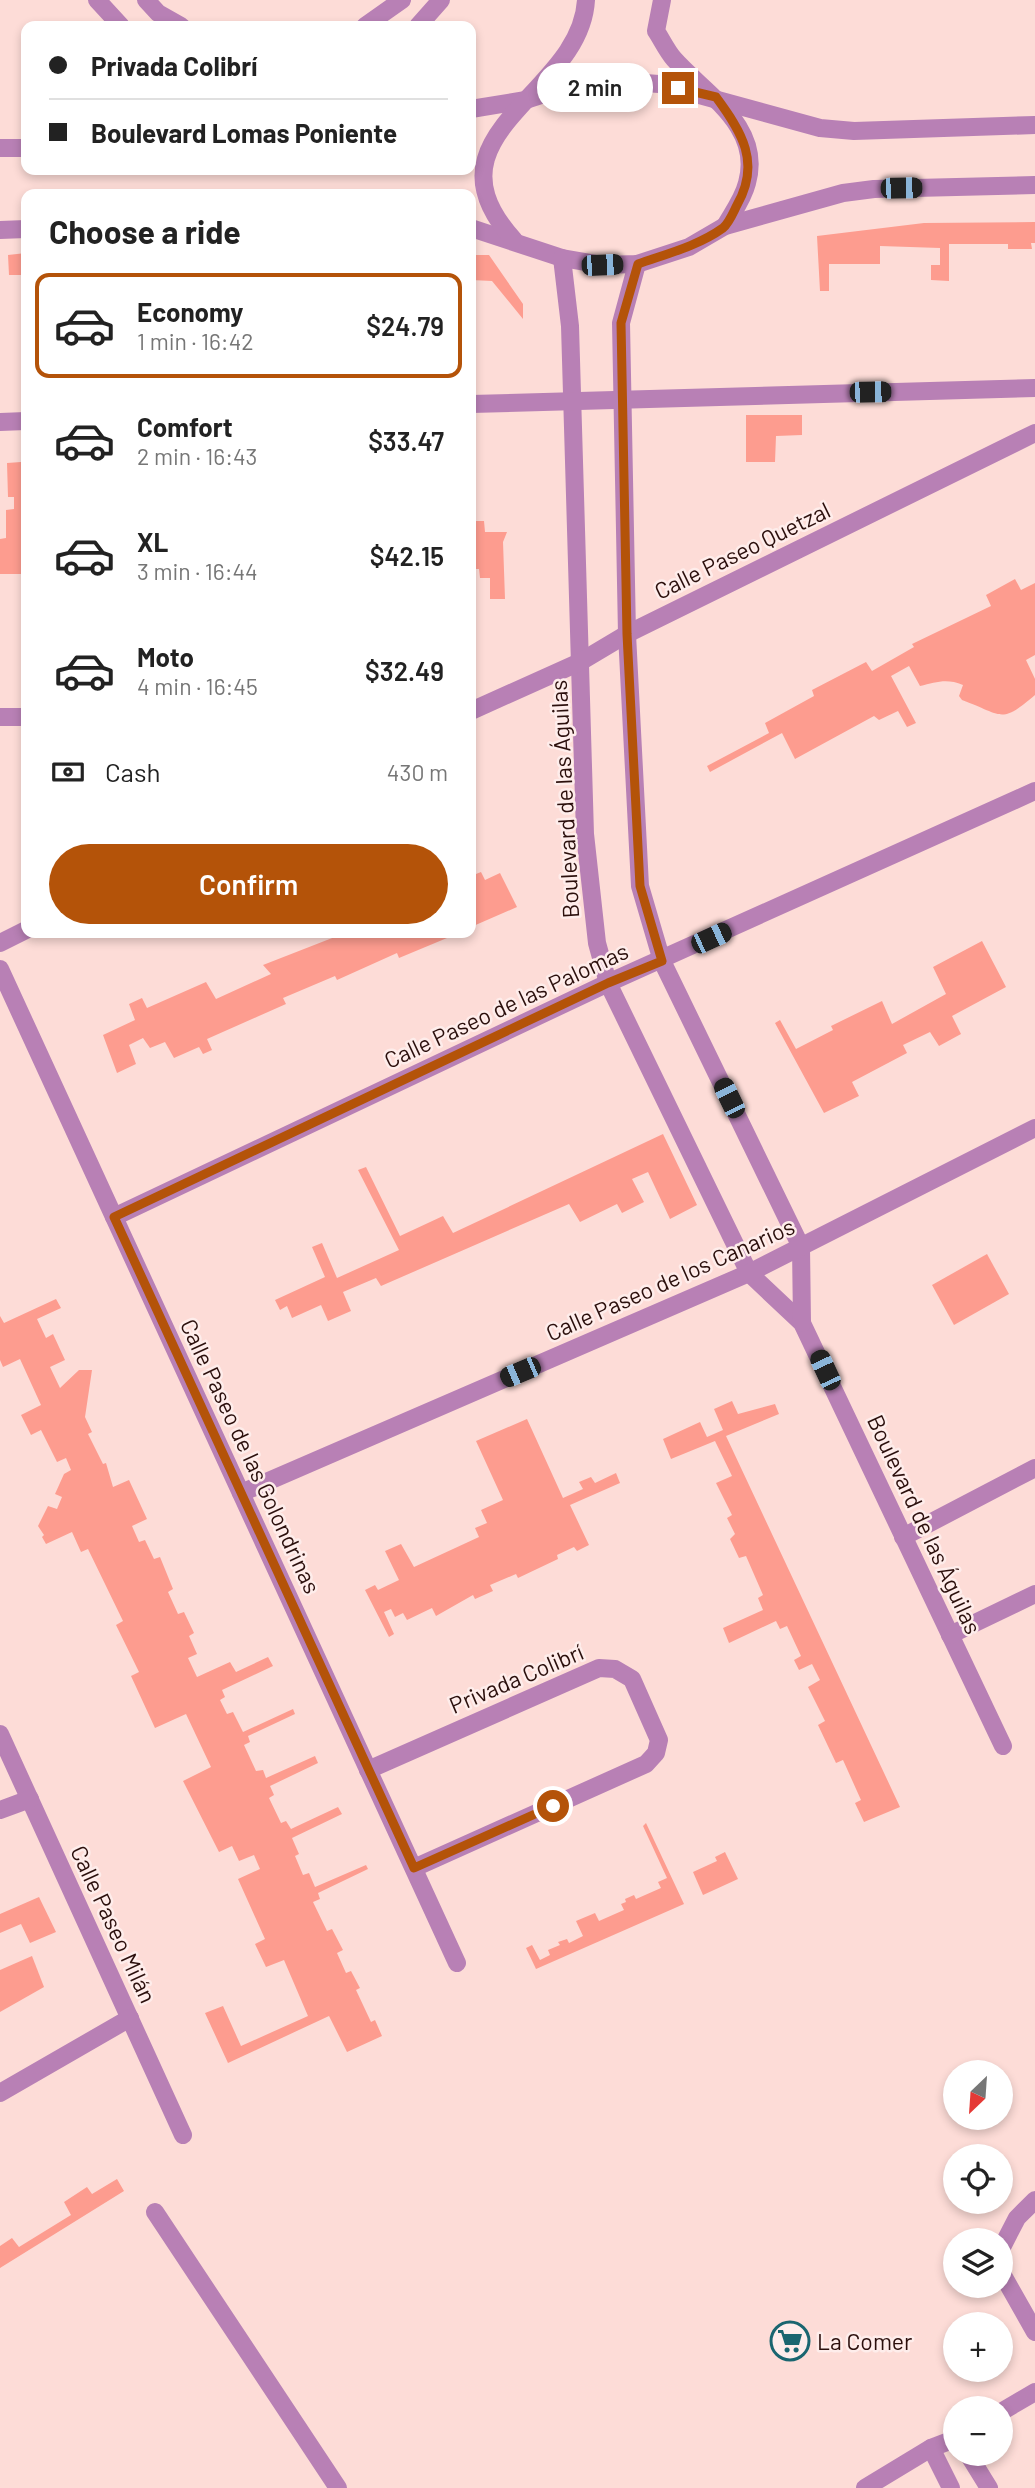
<!DOCTYPE html>
<html lang="en">
<head>
<meta charset="utf-8">
<style>
	:root { --surface:#fff; --page:#f6f6f6; --text:#222; --muted:#767676; --line:#e0e0e0; --accent:#b45309 }
	body { margin:0; font-family:Barlow,sans-serif; background:var(--page); color:var(--text); height:100vh; display:flex; flex-direction:column; font-size:26px; white-space:nowrap }
	* { box-sizing:border-box; margin:0 }
	p { font-size:23px; color:var(--muted) }
	.icon { flex:none; width:38px; height:38px; fill:none; stroke:currentColor; stroke-width:2; stroke-linecap:round; stroke-linejoin:round }
	.map { position:relative; flex:1; overflow:hidden }
	.side { position:absolute; left:21px; top:189px; width:455px; height:749px; display:flex; flex-direction:column; background:var(--surface); border-radius:14px; box-shadow:0 4px 10px #0003 }
	.side>* { flex:none }
	.top-card { position:absolute; left:21px; top:21px; width:455px; height:154px; border-radius:14px; box-shadow:0 4px 10px #0003; display:grid; align-content:center; height:154px; padding:0 28px; background:var(--surface) }
	.needle { width:46px; rotate:205deg }
	.buttons { position:absolute; left:943px; top:2060px; display:grid; gap:14px }
	.buttons a { display:grid; place-items:center; width:70px; height:70px; border-radius:50%; background:var(--surface); box-shadow:0 4px 10px #0003; font-size:35px }
	.end { position:absolute; width:32px; height:32px; margin:-16px; border:9px solid #b45309; background:#fff; box-shadow:0 0 0 4px #fff }
	.from { border-radius:50% }
	.bubble { position:absolute; height:49px; border-radius:24px; background:var(--surface); box-shadow:0 4px 10px #0003; font-size:23px; font-weight:600; line-height:49px; text-align:center }
	.car { position:absolute; width:21px; height:42px; margin:-21px -10px; border-radius:9px; box-shadow:0 0 5px 2px #0007; background:linear-gradient(#222 24%,#8ab4d8 0 40%,#222 0 76%,#8ab4d8 0 86%,#222 0) }
	.top-card b { display:flex; align-items:center; gap:24px; height:66px; font-size:26px }
	.top-card b+b { border-top:2px solid var(--line) }
	.top-card i { width:18px; height:18px; background:var(--text) }
	ul { padding:0; list-style:none }
	li { display:flex; align-items:center; gap:21px; height:105px; margin:0 14px 10px; padding:0 14px; border:4px solid transparent; border-radius:14px }
	li div { flex:1 }
	li b { display:block; font-size:26px }
	li em { font-style:normal; font-weight:600 }
	li.active { border-color:var(--accent) }
	li>.icon { width:63px; height:63px; stroke-width:1.5 }
	h2 { padding:0 28px; font-size:32px; line-height:84px }
	.pay { display:flex; align-items:center; gap:18px; height:77px; padding:0 28px; font-size:26px }
	.pay p { margin-inline-start:auto }
	.button { display:flex; gap:14px; margin-top:auto; padding:14px 28px }
	.button a { flex:1; height:80px; border-radius:42px; background:var(--accent); color:#fff; font-size:28px; font-weight:600; line-height:80px; text-align:center }
	.map>svg:first-child { display:block }
	.green { fill:#fd9c8f }
	.lines { fill:none; stroke-linecap:round; stroke-linejoin:round }
	.minor { stroke:#b880b5; stroke-width:18 }
	.route { stroke:#b45309; stroke-width:9 }
	.labels { text-anchor:middle; dominant-baseline:central; stroke-width:5; stroke-linejoin:round; paint-order:stroke }
	.street-label { font-size:23px; fill:#2b0f0c; stroke:#feedeb }
	.poi-label { font-size:23px; fill:#2b0f0c; stroke:#feedeb; text-anchor:start }
</style>
</head>
<body>
<div class="map">
<svg width="1035" height="2488" viewBox="0 0 1035 2488">
	<rect width="100%" height="100%" fill="#fddcd7"/>
	<!-- green -->
	<g class="green">
		<polygon points="1035,222 1035,243 1031,243 1032,249 1008,249 1008,244 949,244 949,281 931,280 931,265 940,265 940,248 880,246 880,264 829,264 829,291 820,291 817,236 924,223"/>
		<polygon points="26,253 26,275 9,275 8,255"/>
		<polygon points="471,255 489,255 523,304 523,319 492,281 471,280"/>
		<polygon points="746,415 802,415 802,435 776,436 775,462 746,462"/>
		<polygon points="21,462 22,484 26,485 26,579 23,579 23,574 0,574 0,539 6,538 6,510 14,509 14,497 8,497 7,463"/>
		<polygon points="471,521 484,521 485,532 507,532 503,542 505,599 490,599 490,578 480,578 479,569 471,569"/>
		<path d="M1015,579l6,11 14,-7v72l-9,5 9,19v16c-35,30 -32,20 -73,5l-3,-4 4,-11c-16,-7 -27,-3 -43,1l-11,-20 -18,10 25,47 -9,4 -9,-16 -19,9 -5,-4 -79,43 -13,-26 -72,39 -3,-6 62,-33 -4,-10 49,-27 -2,-6 54,-28 6,9 42,-24 -2,-3 79,-38 -5,-11z"/>
		<polygon points="481,872 485,880 500,873 517,907 471,927 471,876"/>
		<polygon points="345,933 459,933 399,958 397,953 337,980 335,976 283,998 286,1004 207,1039 212,1050 203,1054 199,1047 174,1058 165,1042 150,1048 143,1038 129,1045 136,1064 117,1073 103,1035 135,1020 129,1004 142,998 147,1008 206,982 216,999 271,974 263,965"/>
		<polygon points="982,941 1006,987 952,1016 961,1034 939,1046 930,1032 903,1045 907,1053 852,1082 859,1096 824,1113 775,1023 780,1020 796,1049 833,1030 831,1026 882,1001 892,1024 946,994 933,967"/>
		<polygon points="663,1134 697,1205 670,1219 648,1172 632,1179 644,1202 622,1213 617,1204 580,1222 569,1204 381,1286 376,1278 343,1292 351,1311 328,1321 321,1305 292,1318 287,1306 280,1310 275,1300 325,1277 312,1247 322,1243 337,1278 399,1250 358,1170 366,1167 400,1236 443,1216 453,1233"/>
		<polygon points="987,1254 1009,1294 954,1325 932,1285"/>
		<polygon points="56,1299 61,1308 37,1319 46,1338 53,1334 65,1360 50,1367 60,1388 79,1370 92,1370 85,1417 92,1432 88,1434 103,1464 106,1463 113,1487 129,1480 147,1519 132,1526 139,1542 145,1540 154,1559 160,1557 173,1589 168,1592 178,1614 184,1612 194,1633 189,1636 197,1654 188,1658 197,1677 230,1662 236,1672 268,1657 273,1666 222,1690 225,1697 220,1700 227,1714 233,1712 243,1732 293,1709 295,1714 248,1736 250,1742 244,1745 256,1771 263,1770 266,1778 315,1756 318,1763 270,1786 274,1795 269,1798 281,1823 286,1821 291,1829 338,1807 342,1814 292,1838 299,1854 295,1856 303,1875 309,1873 315,1887 366,1865 368,1869 318,1893 320,1899 313,1902 327,1931 332,1929 343,1950 337,1953 346,1973 351,1971 360,1988 356,1990 371,2022 375,2020 382,2036 347,2052 329,2016 228,2063 205,2013 223,2006 241,2046 308,2016 284,1960 266,1967 255,1944 265,1939 238,1879 260,1869 254,1855 239,1861 232,1846 219,1852 183,1781 211,1767 186,1714 155,1728 131,1676 139,1672 116,1625 123,1621 88,1549 81,1552 72,1532 46,1544 42,1537 44,1535 38,1526 48,1506 57,1509 62,1497 55,1494 64,1474 71,1470 66,1458 57,1462 41,1430 31,1435 21,1415 41,1405 20,1359 3,1367 0,1360 0,1316 4,1323"/>
		<polygon points="732,1401 738,1414 775,1404 779,1414 726,1436 900,1807 864,1822 855,1803 861,1800 843,1760 836,1763 818,1725 825,1721 808,1687 820,1680 812,1664 799,1670 794,1660 801,1656 787,1626 780,1629 776,1621 729,1643 723,1628 763,1610 758,1598 763,1595 746,1556 739,1558 730,1539 735,1534 727,1518 732,1515 716,1483 732,1476 715,1441 671,1459 663,1439 700,1422 707,1437 723,1430 714,1409"/>
		<polygon points="527,1419 563,1498 583,1489 579,1482 591,1477 595,1483 616,1473 620,1483 570,1505 589,1545 577,1551 574,1547 557,1555 558,1559 518,1578 516,1574 490,1585 493,1591 475,1599 473,1595 436,1616 432,1608 407,1620 403,1613 395,1617 391,1609 384,1612 394,1634 389,1637 365,1590 375,1585 378,1590 399,1580 385,1551 401,1544 414,1567 479,1537 475,1528 487,1523 481,1510 503,1500 476,1441"/>
		<polygon points="646,1823 684,1904 536,1969 526,1948 532,1945 540,1960 550,1955 548,1950 560,1945 558,1942 567,1939 569,1943 583,1936 576,1921 595,1913 599,1921 624,1910 621,1904 626,1902 625,1899 634,1895 636,1899 661,1888 658,1882 667,1878 643,1826"/>
		<polygon points="725,1852 738,1879 703,1895 693,1872 717,1861 715,1857"/>
		<polygon points="39,1897 56,1932 30,1943 21,1924 0,1933 0,1914"/>
		<polygon points="32,1956 44,1987 0,2012 0,1970"/>
		<polygon points="117,2179 124,2191 0,2268 0,2246 12,2238 19,2247 71,2215 64,2202 87,2187 92,2194"/>
	</g>
	<g class="lines">
		<!-- minor -->
		<g class="minor">
			<polyline points="97,0 121,26"/>
			<polyline points="146,0 158,13 181,26"/>
			<path d="M662,0l-6,31c6,9 11,20 18,28 31,35 89,67 73,124 -4,16 -14,29 -22,43"/>
			<polyline points="365,26 402,0"/>
			<polyline points="418,26 441,0"/>
			<polyline points="471,109 526,100 572,85 616,81 659,84 820,128 854,131 1035,125"/>
			<polyline points="0,148 26,148"/>
			<polyline points="471,228 562,258 602,265 637,264 689,247 725,226 843,193 874,189 1035,185"/>
			<polyline points="0,230 26,229"/>
			<path d="M514,240c-97,-107 67,-144 72,-240"/>
			<polyline points="562,258 570,326 585,834 597,943 608,983 749,1273 802,1323 1003,1746"/>
			<polyline points="637,264 621,323 627,634 640,886 662,961 801,1247 802,1323"/>
			<polyline points="471,404 1035,388"/>
			<polyline points="0,422 26,421"/>
			<polyline points="471,711 580,662 627,634 1035,433"/>
			<polyline points="0,717 26,717"/>
			<polyline points="0,943 26,930"/>
			<polyline points="0,969 457,1963"/>
			<polyline points="114,1217 608,983 1035,791"/>
			<polyline points="241,1493 749,1273 1035,1128"/>
			<polyline points="903,1537 1035,1468"/>
			<polyline points="950,1635 1035,1594"/>
			<polyline points="0,1734 183,2135"/>
			<polyline points="368,1770 599,1668 615,1669 632,1679 659,1740 656,1753 646,1764 414,1868"/>
			<polyline points="0,1810 30,1799"/>
			<polyline points="0,2093 130,2018"/>
			<polyline points="155,2212 338,2488"/>
			<polyline points="1001,2249 1017,2218 1035,2200"/>
			<polyline points="1001,2272 1035,2332"/>
			<polyline points="1001,2412 1035,2392"/>
			<polyline points="931,2448 951,2488"/>
			<polyline points="968,2454 989,2488"/>
			<polyline points="865,2488 931,2448 952,2440 956,2442"/>
		</g>
	</g>
	<g class="lines">
		<!-- route -->
		<path class="route" d="M553,1806l-139,62 -300,-651 494,-234 54,-22 -22,-75 -13,-252 -6,-311 17,-59c28,-10 60,-18 85,-36 6,-5 10,-15 14,-23 24,-42 5,-73 -21,-108l-38,-9"/>
	</g>
	<!-- icons -->
	<defs>
		<symbol id="supermarket-ring" viewBox="-11 -11 22 22"><circle r="9.5" fill="#feedeb" stroke="#1a6670" stroke-width="1.5"/><path d="M-6-5.5h2.5l.6 2H6L4.5 2H-2.5L-4.4-4H-6ZM-1.5 3.2a1.3 1.3 0 1 0 .1 0ZM3 3.2a1.3 1.3 0 1 0 .1 0Z" fill="#1a6670"/></symbol>
	</defs>
	<g fill-rule="evenodd">
		<use href="#supermarket-ring" x="768" y="2319" width="44" height="44"/>
	</g>
	<g class="labels">
		<!-- street labels -->
		<g class="street-label">
			<text transform="translate(742 550) rotate(-26)">Calle Paseo Quetzal</text>
			<text transform="translate(564 799) rotate(-93)">Boulevard de las Águilas</text>
			<text transform="translate(506 1005) rotate(-25)">Calle Paseo de las Palomas</text>
			<text transform="translate(670 1279) rotate(-24)">Calle Paseo de los Canarios</text>
			<text transform="translate(251 1456) rotate(65)">Calle Paseo de las Golondrinas</text>
			<text transform="translate(925 1524) rotate(65)">Boulevard de las Águilas</text>
			<text transform="translate(516 1678) rotate(-23)">Privada Colibrí</text>
			<text transform="translate(114 1924) rotate(65)">Calle Paseo Milán</text>
		</g>
		<!-- poi labels -->
		<g class="poi-label">
			<text x="817" y="2341">La Comer</text>
		</g>
	</g>
</svg>
<div class="buttons">
<a><svg class="needle" viewBox="-14 -14 28 28"><path d="M0-13l5 13h-10z" fill="#e53935"/><path d="M0 13l5-13h-10z" fill="#767676"/></svg></a>
<a><svg class="icon" aria-label="locate" viewBox="0 0 24 24"><circle cx="12" cy="12" r="6"/><path d="M12 2v4M12 18v4M2 12h4M18 12h4"/></svg></a>
<a><svg class="icon" aria-label="layers" viewBox="0 0 24 24"><path d="M12 4l9 5-9 5-9-5zM3 14l9 5 9-5"/></svg></a>
<a>+</a>
<a>−</a>
</div>
<i class="end from" style="left:553px;top:1806px"></i>
<i class="end" style="left:678px;top:88px"></i>
<div class="bubble" style="left:537px;top:63px;width:116px">2 min</div>
<i class="car" style="left:901px;top:188px;rotate:89deg"></i>
<i class="car" style="left:602px;top:265px;rotate:88deg"></i>
<i class="car" style="left:870px;top:392px;rotate:89deg"></i>
<i class="car" style="left:711px;top:938px;rotate:65deg"></i>
<i class="car" style="left:729px;top:1098px;rotate:334deg"></i>
<i class="car" style="left:825px;top:1370px;rotate:335deg"></i>
<i class="car" style="left:520px;top:1372px;rotate:247deg"></i>
<div class="top-card">
<b><i class="from"></i>Privada Colibrí</b>
<b><i></i>Boulevard Lomas Poniente</b>
</div>
<section class="side">
<h2>Choose a ride</h2>
<ul>
<li class="active"><svg class="icon" aria-label="car" viewBox="0 0 24 24"><path d="M5 17H2v-5l4-1 3-4h7l3 4 3 1v5h-3M9 17h6M6 11h13"/><circle cx="7" cy="17" r="2"/><circle cx="17" cy="17" r="2"/></svg><div><b>Economy</b><p>1 min · 16:42</p></div><em>$24.79</em></li>
<li><svg class="icon" aria-label="car" viewBox="0 0 24 24"><path d="M5 17H2v-5l4-1 3-4h7l3 4 3 1v5h-3M9 17h6M6 11h13"/><circle cx="7" cy="17" r="2"/><circle cx="17" cy="17" r="2"/></svg><div><b>Comfort</b><p>2 min · 16:43</p></div><em>$33.47</em></li>
<li><svg class="icon" aria-label="car" viewBox="0 0 24 24"><path d="M5 17H2v-5l4-1 3-4h7l3 4 3 1v5h-3M9 17h6M6 11h13"/><circle cx="7" cy="17" r="2"/><circle cx="17" cy="17" r="2"/></svg><div><b>XL</b><p>3 min · 16:44</p></div><em>$42.15</em></li>
<li><svg class="icon" aria-label="car" viewBox="0 0 24 24"><path d="M5 17H2v-5l4-1 3-4h7l3 4 3 1v5h-3M9 17h6M6 11h13"/><circle cx="7" cy="17" r="2"/><circle cx="17" cy="17" r="2"/></svg><div><b>Moto</b><p>4 min · 16:45</p></div><em>$32.49</em></li>
</ul>
<div class="pay"><svg class="icon" aria-label="cash" viewBox="0 0 24 24"><path d="M3 7h18v10H3z"/><circle cx="12" cy="12" r="2"/></svg>Cash<p>430 m</p></div>
<div class="button"><a>Confirm</a></div>
</section>
</div>
</body>
</html>
